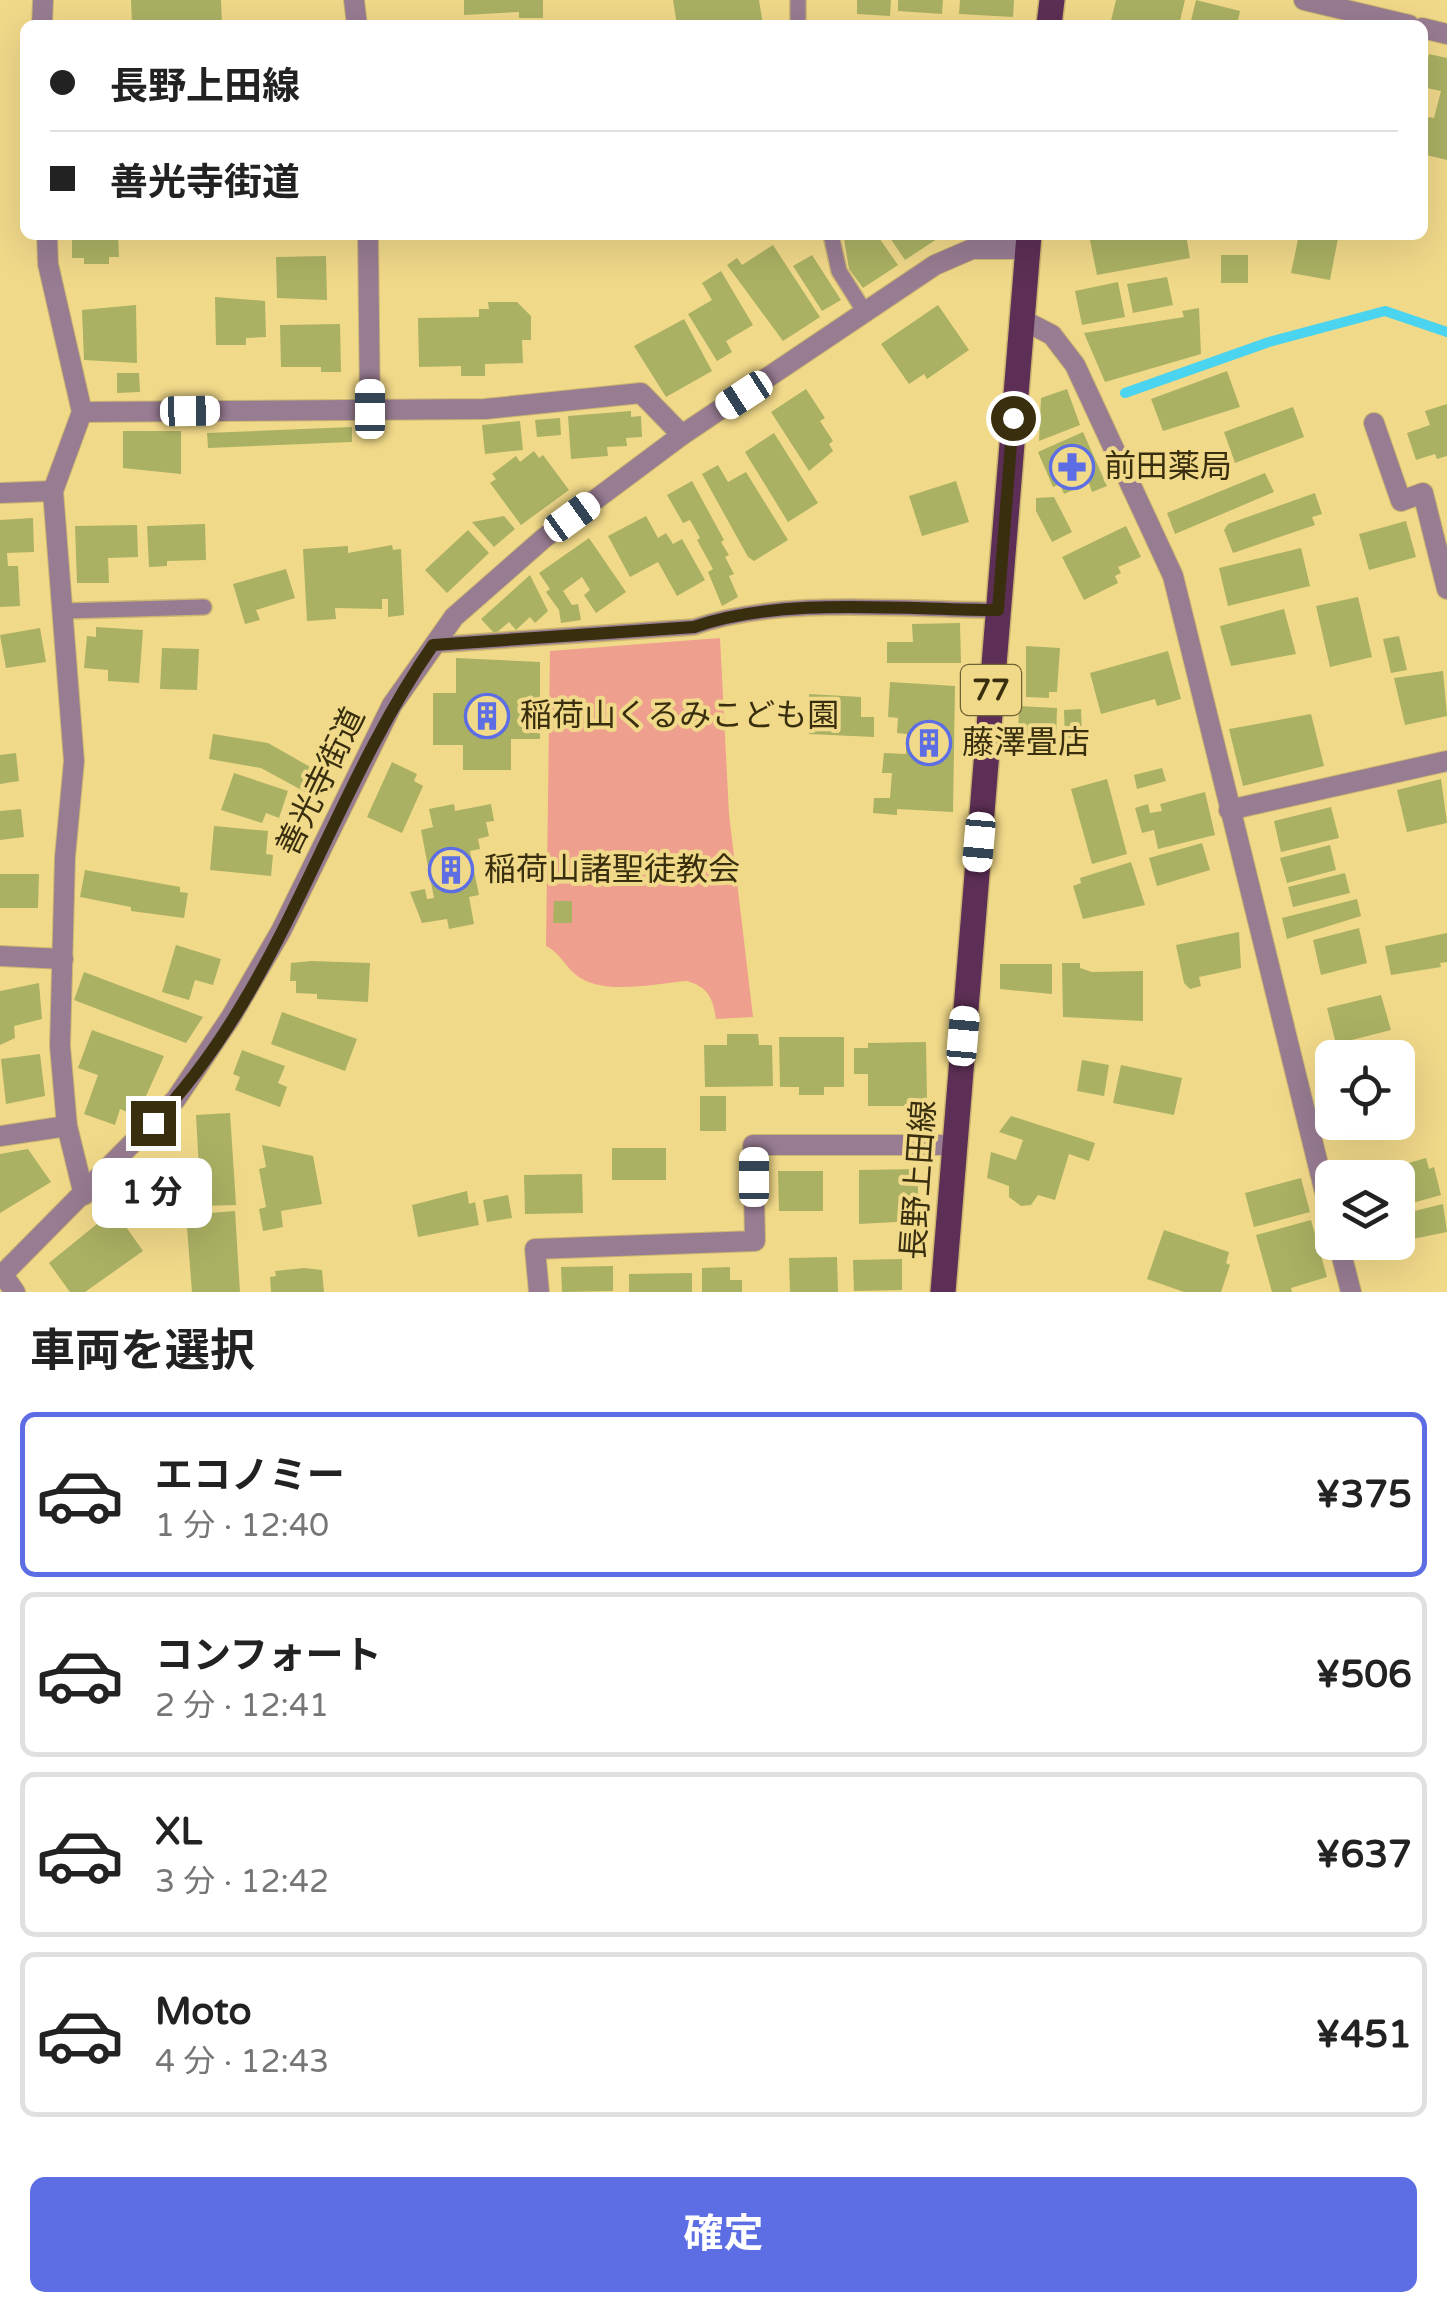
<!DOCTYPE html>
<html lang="ja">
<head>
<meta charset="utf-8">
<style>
	:root { --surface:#fff; --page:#f6f6f6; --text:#222; --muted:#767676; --line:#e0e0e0; --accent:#5d6ee5 }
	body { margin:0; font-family:"Varela Round","Noto Sans JP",sans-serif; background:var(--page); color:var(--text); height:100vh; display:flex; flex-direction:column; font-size:38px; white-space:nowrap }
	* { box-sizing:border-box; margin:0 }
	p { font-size:32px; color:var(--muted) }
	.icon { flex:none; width:55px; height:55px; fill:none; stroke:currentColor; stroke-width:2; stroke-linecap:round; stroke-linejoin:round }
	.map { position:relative; height:1292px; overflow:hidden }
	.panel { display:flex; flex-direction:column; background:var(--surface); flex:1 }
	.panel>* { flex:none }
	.guide { position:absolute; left:20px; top:20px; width:1408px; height:220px; border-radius:15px; box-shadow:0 10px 40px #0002; display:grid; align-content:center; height:220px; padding:0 30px; background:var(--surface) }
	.controls { position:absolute; left:1315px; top:1040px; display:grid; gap:20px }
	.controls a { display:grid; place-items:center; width:100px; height:100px; border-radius:15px; background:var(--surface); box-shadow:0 10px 40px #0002; font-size:50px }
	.end { position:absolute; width:45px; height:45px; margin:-22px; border:12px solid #392f0e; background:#fff; box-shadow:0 0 0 5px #fff }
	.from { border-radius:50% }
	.bubble { position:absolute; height:70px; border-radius:15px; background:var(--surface); box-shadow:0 10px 40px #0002; font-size:32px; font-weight:700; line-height:70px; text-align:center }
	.car { position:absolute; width:30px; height:60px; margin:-30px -15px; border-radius:12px; box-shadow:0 0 8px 2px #0007; background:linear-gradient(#fff 24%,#345 0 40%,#fff 0 76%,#345 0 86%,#fff 0) }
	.guide b { display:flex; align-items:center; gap:35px; height:95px; font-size:38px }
	.guide b+b { border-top:2px solid var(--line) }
	.guide i { width:25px; height:25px; background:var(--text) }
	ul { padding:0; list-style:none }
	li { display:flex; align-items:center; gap:30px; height:165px; margin:0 20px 15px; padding:0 10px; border:5px solid var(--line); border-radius:15px }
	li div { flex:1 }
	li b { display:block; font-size:38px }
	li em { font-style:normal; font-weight:700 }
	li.on { border-color:var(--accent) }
	li>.icon { width:90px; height:90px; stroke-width:1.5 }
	h2 { padding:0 30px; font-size:45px; line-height:120px }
	.button { display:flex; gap:20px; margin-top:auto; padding:20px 30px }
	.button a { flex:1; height:115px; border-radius:15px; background:var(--accent); color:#fff; font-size:40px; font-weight:700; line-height:115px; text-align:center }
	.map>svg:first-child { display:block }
	.green { fill:#ee9f8d }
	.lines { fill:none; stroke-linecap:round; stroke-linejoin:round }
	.stream { stroke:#4ad4ef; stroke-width:10 }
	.building { fill:#aab163 }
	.service-casing { stroke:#ccb771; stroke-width:18 }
	.minor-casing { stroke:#ccb771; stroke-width:22 }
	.primary-casing { stroke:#ccb771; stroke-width:28 }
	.service { stroke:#987c92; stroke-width:15 }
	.minor { stroke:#987c92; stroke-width:20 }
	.primary { stroke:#5d2f56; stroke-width:25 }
	.route { stroke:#392f0e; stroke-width:12 }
	.labels { text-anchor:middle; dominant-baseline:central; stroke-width:8; stroke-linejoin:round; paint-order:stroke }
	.shield { fill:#f1d98a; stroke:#706233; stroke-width:2.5 }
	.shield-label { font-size:30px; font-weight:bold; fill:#392f0e }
	.poi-label { font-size:32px; fill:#392f0e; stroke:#f1d98a; text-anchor:start }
	.street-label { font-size:32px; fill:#392f0e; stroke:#f1d98a }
</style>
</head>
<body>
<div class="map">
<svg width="1447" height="1292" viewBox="0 0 1447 1292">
	<rect width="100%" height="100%" fill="#f1d98a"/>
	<!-- green -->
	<path class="green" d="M720,638l9,176 24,203 -37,2c-3,-21 -8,-32 -29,-38 -31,2 -86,16 -112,-7 -12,-10 -14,-20 -29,-28l4,-295z"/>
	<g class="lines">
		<!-- stream -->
		<polyline class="stream" points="1125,393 1269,342 1385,311 1447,332"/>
	</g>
	<!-- building -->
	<g class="building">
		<polygon points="131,0 221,0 222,25 132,25"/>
		<polygon points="464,0 543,0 543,18 519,18 519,12 464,15"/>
		<polygon points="673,0 759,0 763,25 677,25"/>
		<polygon points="857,0 891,0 890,16 857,14"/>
		<polygon points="898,0 943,0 942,14 898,11"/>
		<polygon points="960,0 1014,0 1013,17 959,14"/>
		<polygon points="1116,0 1185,0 1179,25 1110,25"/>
		<polygon points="1196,0 1240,11 1237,25 1190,25"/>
		<polygon points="1429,54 1447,58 1447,160 1422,154 1427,117 1434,118 1441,91 1422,87"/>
		<polygon points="64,235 118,235 119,257 109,257 109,264 84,264 84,258 72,258 72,239"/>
		<polygon points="850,235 877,235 898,265 863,288 849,269 844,239"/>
		<polygon points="888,235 943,235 905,260"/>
		<polygon points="1089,235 1186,235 1190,258 1097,275"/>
		<polygon points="1299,235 1338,238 1330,280 1291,273"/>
		<polygon points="773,245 820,317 783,341 727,265 737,258 742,265"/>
		<polygon points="812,255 841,300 822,311 793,266"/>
		<rect x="1221" y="255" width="27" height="28"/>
		<polygon points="326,256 327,300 277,298 276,257"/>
		<polygon points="721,271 753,325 726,341 732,352 717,361 688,314 712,300 702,283"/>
		<polygon points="1167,277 1173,305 1133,313 1127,284"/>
		<polygon points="1118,282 1125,317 1082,325 1075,291"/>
		<polygon points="215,297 265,301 266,337 246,338 246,345 216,345"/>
		<polygon points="488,302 517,302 531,316 531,340 522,340 523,363 485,364 485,376 461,376 461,366 419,367 418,318 479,317 479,309 489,309"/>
		<polygon points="136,305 137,363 84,360 82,310"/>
		<polygon points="938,305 969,350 927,379 924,374 909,384 881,344"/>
		<polygon points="1199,308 1201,354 1105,382 1084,333 1184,317 1182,311"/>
		<polygon points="684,319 712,371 666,397 634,346"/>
		<polygon points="340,324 341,372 321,372 321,367 281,367 280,325"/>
		<polygon points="1227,371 1240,407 1163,431 1151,399"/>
		<polygon points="117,373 139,373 140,392 117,393"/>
		<polygon points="806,389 825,418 820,421 833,441 829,444 833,451 809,471 771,412"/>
		<polygon points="1067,389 1080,425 1039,441 1041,398"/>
		<polygon points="1447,404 1447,456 1437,459 1435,454 1416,460 1407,433 1430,425 1425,411"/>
		<polygon points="1293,407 1304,437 1235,463 1224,432"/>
		<polygon points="631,411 631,417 641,416 642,437 626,438 627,446 607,447 608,456 571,459 568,416"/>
		<polygon points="560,418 561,435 537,437 535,420"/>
		<polygon points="520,421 523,450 485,454 482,425"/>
		<polygon points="352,427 352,442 208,448 207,433"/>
		<polygon points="123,431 181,431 181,474 123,468"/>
		<polygon points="1083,432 1107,486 1092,492 1089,483 1064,494 1060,484 1053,487 1038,452"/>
		<polygon points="774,433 818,503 788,522 745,452"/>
		<polygon points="534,451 539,458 543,455 569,490 521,525 490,483 496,479 492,474 516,456 520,462"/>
		<polygon points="718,465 728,482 746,472 788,540 754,561 748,557 702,474"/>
		<polygon points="1265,473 1274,492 1175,534 1167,513"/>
		<polygon points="692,481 724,540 721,542 729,555 725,557 734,574 729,576 738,597 722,606 708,572 713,569 697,540 700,538 690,520 683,523 667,495"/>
		<polygon points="956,481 969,522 922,536 909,496"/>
		<polygon points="1315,493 1322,514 1312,517 1315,525 1233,553 1224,530 1228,524"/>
		<polygon points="1054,497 1072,532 1052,542 1036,511 1036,498"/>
		<polygon points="504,516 515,529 494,547 472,522"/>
		<polygon points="646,516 658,538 666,533 673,544 682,539 705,580 677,596 658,562 630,577 608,536"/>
		<polygon points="33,518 34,552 7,553 8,566 18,566 20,606 0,607 0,520"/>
		<polygon points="1406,521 1416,557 1369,570 1359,534"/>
		<polygon points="205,524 206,560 167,561 167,566 149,567 147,526"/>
		<polygon points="137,525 138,557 108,558 109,583 77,583 75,526"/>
		<polygon points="1126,526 1141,557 1118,567 1121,573 1115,576 1118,583 1084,600 1062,557"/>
		<polygon points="468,530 489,553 447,593 425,570"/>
		<polygon points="589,538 626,592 596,613 584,595 590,590 582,577 563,591 572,605 578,604 581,620 561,623 559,610 546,592 550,589 539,573"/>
		<polygon points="392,545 393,550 401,549 404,615 388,617 388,599 382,599 382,609 335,608 336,619 307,621 303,549 348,546 348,553"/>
		<polygon points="1301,548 1310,586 1228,606 1219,568"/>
		<polygon points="286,569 295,598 256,610 260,620 245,624 233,584"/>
		<polygon points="530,575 548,611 535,623 530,617 516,630 509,622 495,634 481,619"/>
		<polygon points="1358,597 1372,657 1330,667 1316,606"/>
		<polygon points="1284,609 1296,654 1231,666 1220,626"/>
		<polygon points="960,623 961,663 887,663 887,642 913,642 912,624"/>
		<polygon points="96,627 143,630 139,683 108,681 108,670 84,668 87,636 96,637"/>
		<polygon points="40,628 46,662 6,668 0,635"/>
		<polygon points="1399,636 1407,670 1391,673 1383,639"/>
		<polygon points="1026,646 1060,648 1057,692 1049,692 1049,698 1026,697"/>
		<polygon points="162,648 199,649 197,690 160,689"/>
		<polygon points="1168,651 1181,699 1157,706 1155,699 1101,714 1090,673"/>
		<polygon points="456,658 540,662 540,739 511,739 511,770 463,770 463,745 433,745 433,693 456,693"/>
		<polygon points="1443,671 1447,716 1405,725 1394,678"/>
		<polygon points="890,682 955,686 953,812 897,809 897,815 873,813 874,798 890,798 892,773 882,773 884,753 906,754 907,734 897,733 898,718 888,717"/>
		<polygon points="809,694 861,697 861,717 874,717 874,737 809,734"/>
		<polygon points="1019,706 1057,708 1056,739 1018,737"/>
		<polygon points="1081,709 1082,737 1065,738 1064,710"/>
		<polygon points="1311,714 1324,766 1243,786 1229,729"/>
		<polygon points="213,734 268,743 312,768 305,779 312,783 307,793 261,768 209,759"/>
		<polygon points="16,753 19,781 0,784 0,755"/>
		<polygon points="392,762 417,774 414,781 423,786 402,833 367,817"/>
		<polygon points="1162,768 1166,781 1137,789 1134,775"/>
		<polygon points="234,773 288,791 279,818 266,813 262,823 221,810"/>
		<polygon points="1107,779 1127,854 1092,864 1071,789"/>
		<polygon points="1441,779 1447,823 1407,832 1397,790"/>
		<polygon points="1205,792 1215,835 1158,849 1154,830 1142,833 1135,808 1148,804 1150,813 1162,811 1160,804"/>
		<polygon points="454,804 455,811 491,804 494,821 486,822 489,836 478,839 480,849 470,851 479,895 469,897 474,924 449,929 447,919 422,923 410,892 425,889 427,899 434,898 421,830 433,827 429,809"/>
		<polygon points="1331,807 1339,838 1281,852 1274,821"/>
		<polygon points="21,809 24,837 0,840 0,811"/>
		<polygon points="214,826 268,831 266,854 273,855 271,876 210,870"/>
		<polygon points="1202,843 1210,870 1157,886 1149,858"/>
		<polygon points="1330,845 1336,870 1287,883 1280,858"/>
		<polygon points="1131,862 1145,905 1083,919 1073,886 1081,883 1080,878"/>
		<polygon points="85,870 180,887 180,892 188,893 184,918 131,911 131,907 80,897"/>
		<polygon points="1345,873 1350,893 1293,907 1288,887"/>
		<polygon points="0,874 39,874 38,908 0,908"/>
		<polygon points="1357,899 1361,916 1287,939 1282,918"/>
		<polygon points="554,901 572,901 572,923 553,923"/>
		<polygon points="1359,928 1367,963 1321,975 1313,940"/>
		<polygon points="1239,932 1241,968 1199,977 1201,986 1190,989 1184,983 1176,945"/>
		<polygon points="1447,933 1447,962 1440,963 1441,967 1391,975 1385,946"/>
		<polygon points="176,945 221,959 213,985 195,980 189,1000 162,992"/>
		<polygon points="311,961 370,963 368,1002 317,999 317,994 296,993 296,981 290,981 291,963"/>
		<polygon points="1062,963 1080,963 1080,968 1092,972 1143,971 1143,1021 1063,1017"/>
		<polygon points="1000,964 1052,964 1052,994 1000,989"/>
		<polygon points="84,972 203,1017 186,1043 74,1000"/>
		<polygon points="39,983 42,1019 14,1026 15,1038 0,1045 0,991"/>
		<polygon points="1381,995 1391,1030 1336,1044 1327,1008"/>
		<polygon points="282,1012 357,1039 345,1071 271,1044"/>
		<polygon points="92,1030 164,1056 142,1105 131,1101 127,1112 120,1109 115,1125 84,1114 98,1075 78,1068"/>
		<polygon points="727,1034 758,1034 759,1045 772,1045 773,1086 705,1087 704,1045 727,1045"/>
		<polygon points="779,1037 844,1037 844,1087 824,1087 824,1095 799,1095 799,1087 780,1087"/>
		<polygon points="926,1042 927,1101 914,1102 914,1106 868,1106 868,1074 854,1074 854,1048 868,1048 868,1043"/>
		<polygon points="242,1050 285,1066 278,1083 287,1087 280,1107 235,1090 240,1077 233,1074"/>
		<polygon points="40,1054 45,1096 6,1104 1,1059"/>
		<polygon points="1405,1057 1412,1087 1399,1091 1402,1101 1398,1103 1398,1059"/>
		<polygon points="1082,1060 1109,1065 1104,1096 1077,1091"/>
		<polygon points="1121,1065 1182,1078 1174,1115 1113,1103"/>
		<polygon points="1332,1083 1332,1120 1331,1120 1322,1086"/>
		<rect x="700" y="1096" width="26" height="35"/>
		<polygon points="230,1113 236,1205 201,1206 196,1115"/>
		<polygon points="1011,1116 1095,1143 1089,1161 1069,1154 1055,1200 1038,1195 1031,1205 1021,1206 1009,1197 1009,1186 987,1178 991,1152 1016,1160 1023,1140 999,1132"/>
		<polygon points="262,1145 313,1156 322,1204 281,1211 283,1227 263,1231 259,1209 266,1207 259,1169 266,1167"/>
		<rect x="612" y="1148" width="54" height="32"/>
		<polygon points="28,1149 51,1182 0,1213 0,1154"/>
		<polygon points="1426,1158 1429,1169 1434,1167 1441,1195 1398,1207 1398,1178 1356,1178"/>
		<polygon points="918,1169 918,1214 913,1214 913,1221 859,1224 859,1170"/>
		<polygon points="778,1171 823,1171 823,1211 779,1211"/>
		<polygon points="582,1174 583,1213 525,1214 524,1175"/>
		<polygon points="1301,1178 1310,1212 1254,1227 1245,1193"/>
		<polygon points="467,1191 469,1204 475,1202 479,1225 418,1237 412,1205"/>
		<polygon points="508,1195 512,1218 487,1222 483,1200"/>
		<polygon points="1443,1204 1447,1232 1398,1242 1398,1215"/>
		<polygon points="114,1210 143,1251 85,1292 70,1292 49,1263"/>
		<polygon points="235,1211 240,1292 192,1292 186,1215"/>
		<polygon points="1311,1220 1327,1277 1291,1288 1292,1292 1272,1292 1256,1235"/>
		<polygon points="1164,1230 1229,1252 1226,1263 1230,1265 1221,1292 1184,1292 1147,1279"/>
		<polygon points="837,1257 838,1292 790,1292 789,1258"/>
		<polygon points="902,1259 902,1290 854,1291 853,1260"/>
		<polygon points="613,1266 613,1291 562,1292 561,1267"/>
		<polygon points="730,1267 730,1280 742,1280 742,1292 702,1292 702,1268"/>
		<polygon points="304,1268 322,1270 324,1292 271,1292 270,1277 276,1276 275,1271"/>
		<polygon points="692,1273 692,1292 629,1292 629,1274"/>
	</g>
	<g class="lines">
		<defs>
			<g id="service">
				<polyline points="798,0 798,25"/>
				<polyline points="831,235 839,271 866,314"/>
				<polyline points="64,611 204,607"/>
				<path d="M433,645l261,-18c87,-31 211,-17 304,-17"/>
			</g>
			<g id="minor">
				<polyline points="354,0 357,25"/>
				<polyline points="1304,0 1409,25"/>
				<polyline points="42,25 43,0"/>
				<polyline points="1422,28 1447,34"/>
				<polyline points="47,235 48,264 82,412 53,491 74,761 65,857 60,1046 67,1126 84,1195"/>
				<polyline points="368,235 370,409"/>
				<polyline points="1021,319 1052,335 1075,365 1173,576 1332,1221"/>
				<polyline points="82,412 485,409 641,393 682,435"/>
				<polyline points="1374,423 1401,501 1423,493 1447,589"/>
				<polyline points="0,493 53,491"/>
				<polyline points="1229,810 1447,761"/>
				<polyline points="0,956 63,959"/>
				<polyline points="0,1136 67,1126"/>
				<polyline points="1338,1242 1351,1292"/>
				<polyline points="3,1275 15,1292"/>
				<polyline points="0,1277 176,1099 231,1017 281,931 392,705 454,617 544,538 682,435 935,265 972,249 1028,249"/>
				<polyline points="539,1292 535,1249 755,1241 753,1145 954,1145"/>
			</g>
			<g id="primary">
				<polyline points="1049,25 1052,0"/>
				<polyline points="943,1292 1029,235"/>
			</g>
		</defs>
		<!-- service casing -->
		<use href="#service" class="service-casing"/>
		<!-- minor casing -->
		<use href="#minor" class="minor-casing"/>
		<!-- primary casing -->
		<use href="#primary" class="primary-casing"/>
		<!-- service -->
		<use href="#service" class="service"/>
		<!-- minor -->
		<use href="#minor" class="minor"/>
		<!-- primary -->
		<use href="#primary" class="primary"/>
	</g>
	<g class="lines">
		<!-- route -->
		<path class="route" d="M153,1123c130,-134 175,-327 280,-478l261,-18c87,-31 211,-17 304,-17l15,-192"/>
	</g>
	<!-- icons -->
	<defs>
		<symbol id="pharmacy-ring" viewBox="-11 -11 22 22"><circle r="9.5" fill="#f1d98a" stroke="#5d6ee5" stroke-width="1.5"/><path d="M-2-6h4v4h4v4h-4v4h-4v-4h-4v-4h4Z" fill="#5d6ee5"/></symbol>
		<symbol id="building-ring" viewBox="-11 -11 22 22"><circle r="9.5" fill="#f1d98a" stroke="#5d6ee5" stroke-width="1.5"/><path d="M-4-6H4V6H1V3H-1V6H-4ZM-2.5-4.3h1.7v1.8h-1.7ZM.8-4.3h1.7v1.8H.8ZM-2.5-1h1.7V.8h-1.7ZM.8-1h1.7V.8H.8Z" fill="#5d6ee5"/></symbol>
	</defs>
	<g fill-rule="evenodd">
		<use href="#pharmacy-ring" x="1047" y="442" width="50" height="50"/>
		<use href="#building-ring" x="462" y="691" width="50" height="50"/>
		<use href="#building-ring" x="904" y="718" width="50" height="50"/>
		<use href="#building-ring" x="426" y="845" width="50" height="50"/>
	</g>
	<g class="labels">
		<!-- shield labels -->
		<rect class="shield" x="961" y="665" width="60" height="50" rx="8"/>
		<g class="shield-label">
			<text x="991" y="690">77</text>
		</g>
		<!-- poi labels -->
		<g class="poi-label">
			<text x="1104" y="467">前田薬局</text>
			<text x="520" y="716">稲荷山くるみこども園</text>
			<text x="962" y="743">藤澤畳店</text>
			<text x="484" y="870">稲荷山諸聖徒教会</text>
		</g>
		<!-- street labels -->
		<g class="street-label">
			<text transform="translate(321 782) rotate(-64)">善光寺街道</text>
			<text transform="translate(919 1180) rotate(-86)">長野上田線</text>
		</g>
	</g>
</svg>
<div class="controls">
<a><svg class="icon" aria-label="locate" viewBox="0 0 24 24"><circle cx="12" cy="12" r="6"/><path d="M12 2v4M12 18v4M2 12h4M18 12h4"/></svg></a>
<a><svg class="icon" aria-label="layers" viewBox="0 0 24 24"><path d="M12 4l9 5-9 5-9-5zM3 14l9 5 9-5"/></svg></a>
</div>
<i class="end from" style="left:1013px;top:418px"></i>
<i class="end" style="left:153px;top:1123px"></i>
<div class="bubble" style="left:92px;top:1158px;width:120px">1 分</div>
<i class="car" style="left:744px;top:395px;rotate:237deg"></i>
<i class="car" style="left:370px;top:409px;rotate:0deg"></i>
<i class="car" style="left:190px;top:411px;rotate:89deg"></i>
<i class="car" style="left:572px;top:517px;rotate:54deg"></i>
<i class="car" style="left:979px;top:842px;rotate:185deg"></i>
<i class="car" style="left:963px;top:1036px;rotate:5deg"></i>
<i class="car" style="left:754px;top:1177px;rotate:0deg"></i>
<div class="guide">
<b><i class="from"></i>長野上田線</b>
<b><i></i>善光寺街道</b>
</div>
</div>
<section class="panel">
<h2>車両を選択</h2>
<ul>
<li class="on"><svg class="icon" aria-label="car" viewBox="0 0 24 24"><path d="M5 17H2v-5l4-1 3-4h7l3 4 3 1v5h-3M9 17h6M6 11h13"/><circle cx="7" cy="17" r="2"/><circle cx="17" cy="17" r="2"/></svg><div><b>エコノミー</b><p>1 分 · 12:40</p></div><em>¥375</em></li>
<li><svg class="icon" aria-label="car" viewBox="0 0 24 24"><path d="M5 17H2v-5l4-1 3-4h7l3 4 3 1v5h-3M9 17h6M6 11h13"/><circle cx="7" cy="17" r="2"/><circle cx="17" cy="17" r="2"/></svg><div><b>コンフォート</b><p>2 分 · 12:41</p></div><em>¥506</em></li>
<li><svg class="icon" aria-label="car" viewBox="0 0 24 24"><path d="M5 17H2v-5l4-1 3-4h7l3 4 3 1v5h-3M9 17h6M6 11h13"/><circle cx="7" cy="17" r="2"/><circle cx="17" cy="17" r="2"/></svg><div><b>XL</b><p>3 分 · 12:42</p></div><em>¥637</em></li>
<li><svg class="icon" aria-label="car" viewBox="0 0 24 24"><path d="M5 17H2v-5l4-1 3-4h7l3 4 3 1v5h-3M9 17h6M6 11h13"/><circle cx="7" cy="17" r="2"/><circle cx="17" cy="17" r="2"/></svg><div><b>Moto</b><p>4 分 · 12:43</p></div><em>¥451</em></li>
</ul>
<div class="button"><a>確定</a></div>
</section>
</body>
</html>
